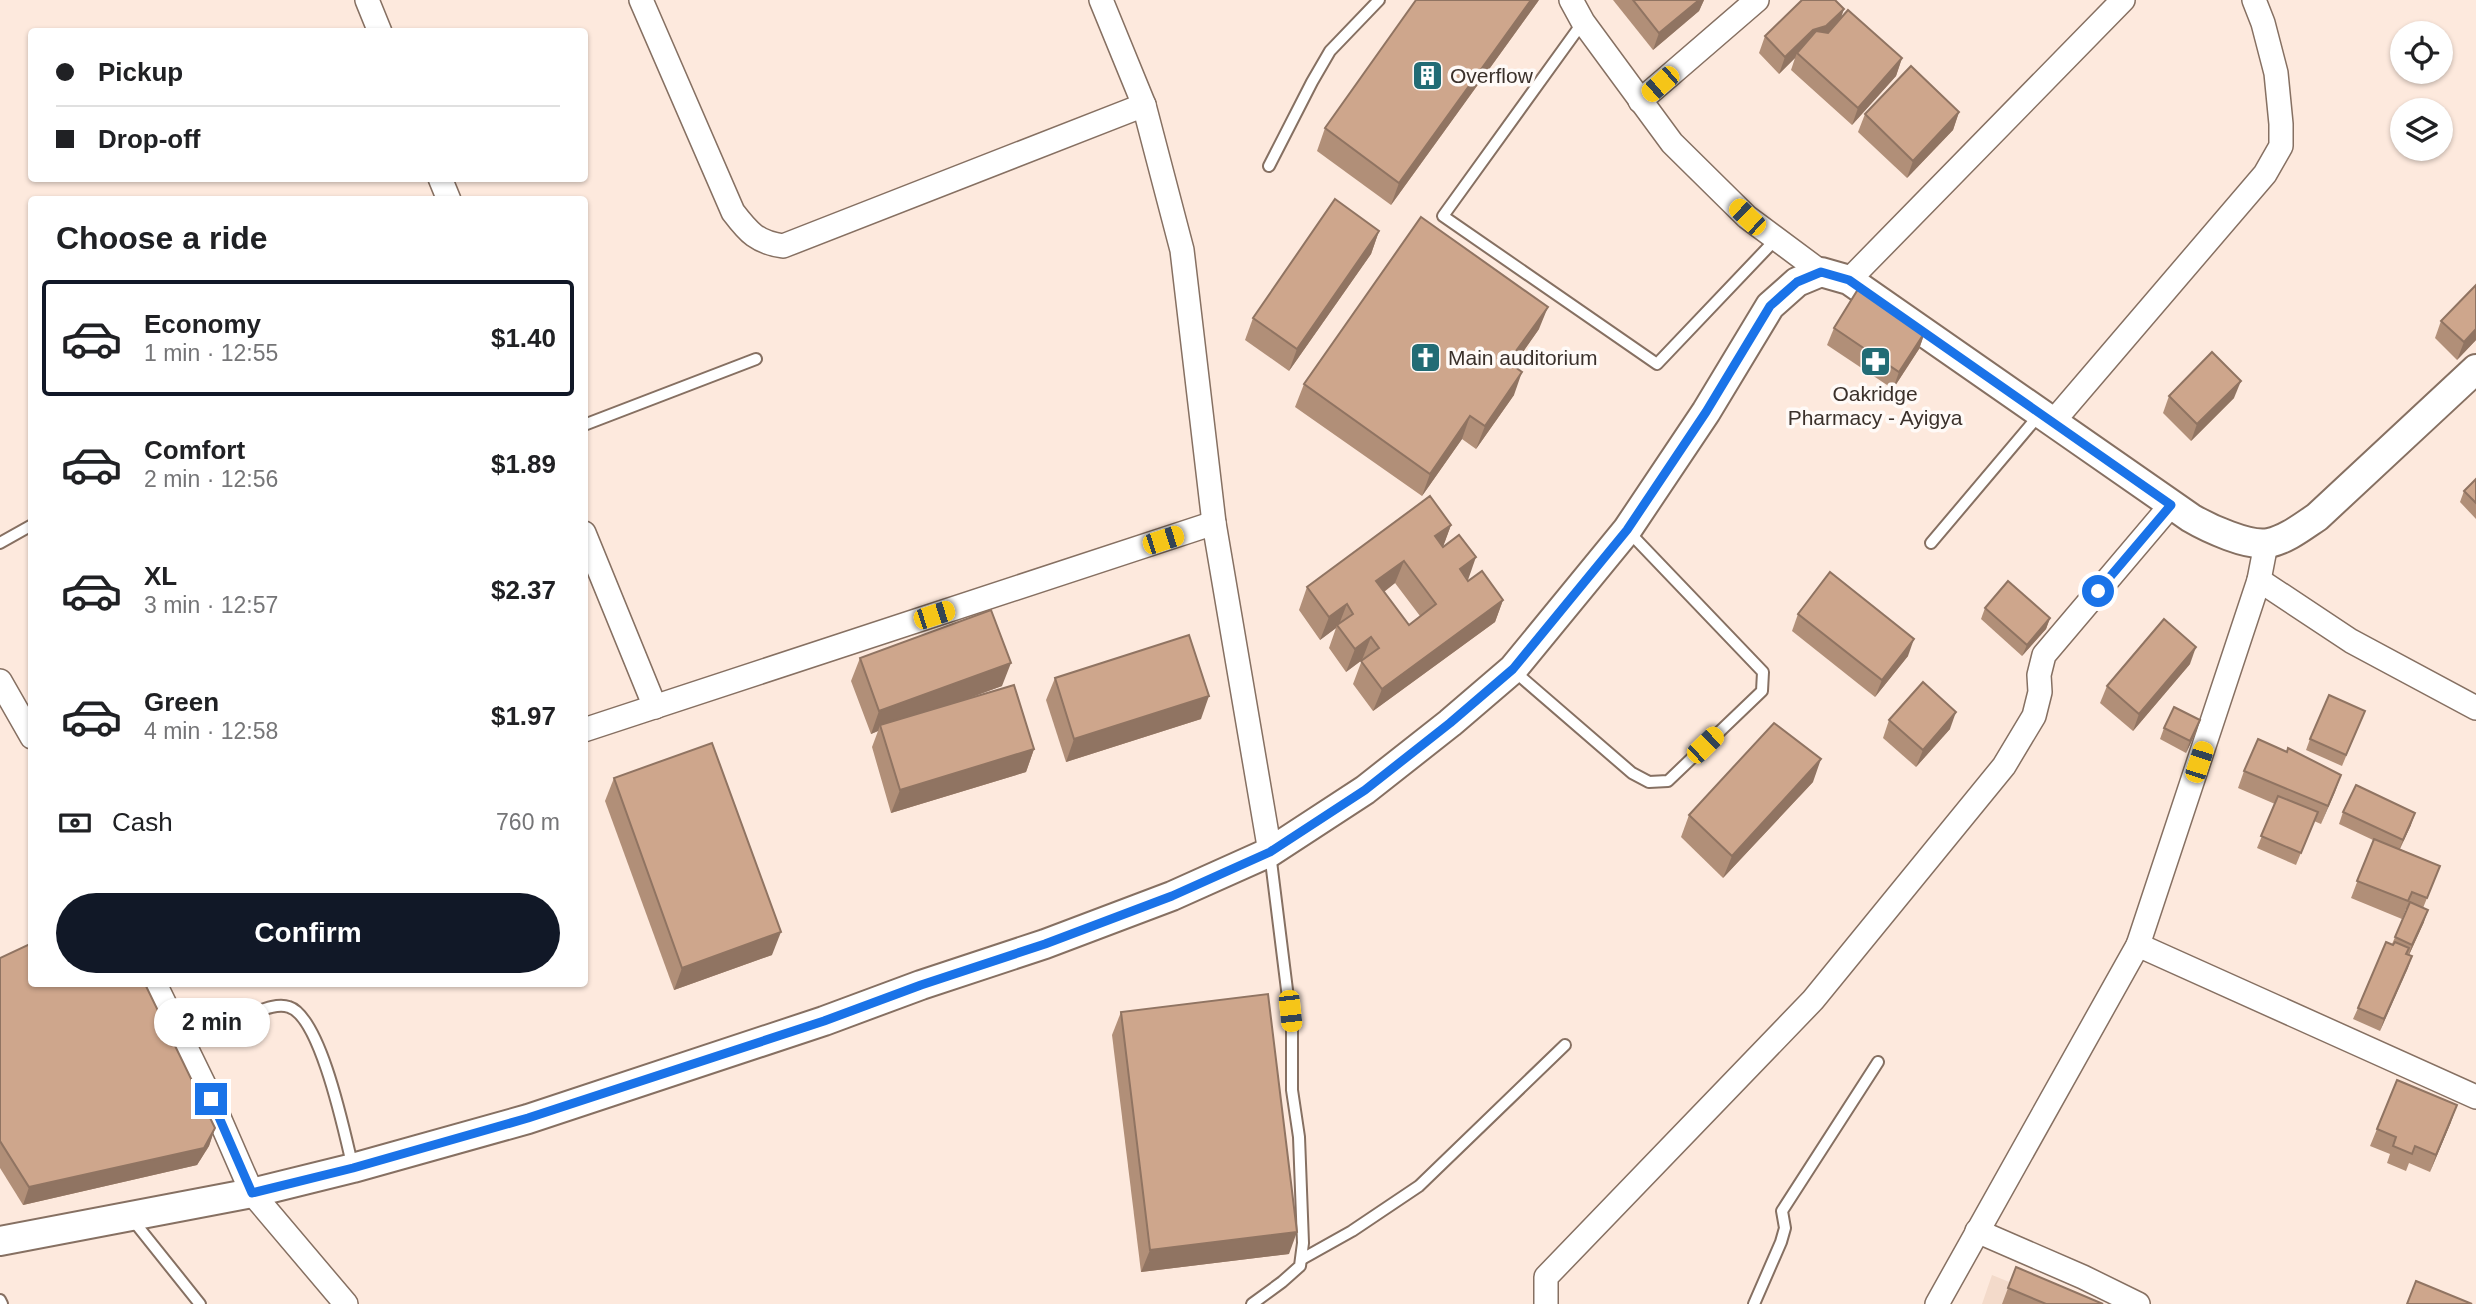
<!DOCTYPE html>
<html lang="en">
<head>
<meta charset="utf-8">
<style>
	:root { --surface:#fff; --page:#f6f6f6; --text:#202124; --muted:#757577; --line:#e0e0e0; --accent:#111827 }
	body { margin:0; font-family:Helvetica,sans-serif; background:var(--page); color:var(--text); height:100vh; display:flex; flex-direction:column; font-size:26px; white-space:nowrap }
	* { box-sizing:border-box; margin:0 }
	p { font-size:23px; color:var(--muted) }
	.icon { flex:none; width:38px; height:38px; fill:none; stroke:currentColor; stroke-width:2; stroke-linecap:round; stroke-linejoin:round }
	.map { position:relative; flex:1; overflow:hidden }
	.side { position:absolute; left:28px; top:196px; width:560px; height:791px; display:flex; flex-direction:column; background:var(--surface); border-radius:7px; box-shadow:0 2px 5px #0004 }
	.side>* { flex:none }
	.banner { position:absolute; left:28px; top:28px; width:560px; height:154px; border-radius:7px; box-shadow:0 2px 5px #0004; display:grid; align-content:center; height:154px; padding:0 28px; background:var(--surface) }
	.fabs { position:absolute; left:2390px; top:21px; display:grid; gap:14px }
	.fabs a { display:grid; place-items:center; width:63px; height:63px; border-radius:50%; background:var(--surface); box-shadow:0 2px 5px #0004; font-size:35px }
	.end { position:absolute; width:32px; height:32px; margin:-16px; border:9px solid #1a73e8; background:#fff; box-shadow:0 0 0 4px #fff }
	.from { border-radius:50% }
	.bubble { position:absolute; height:49px; border-radius:24px; background:var(--surface); box-shadow:0 2px 5px #0004; font-size:23px; font-weight:800; line-height:49px; text-align:center }
	.car { position:absolute; width:21px; height:42px; margin:-21px -10px; border-radius:9px; box-shadow:0 0 5px 2px #0007; background:linear-gradient(#f5c518 24%,#345 0 40%,#f5c518 0 76%,#345 0 86%,#f5c518 0) }
	.banner b { display:flex; align-items:center; gap:24px; height:66px; font-size:26px }
	.banner b+b { border-top:2px solid var(--line) }
	.banner i { width:18px; height:18px; background:var(--text) }
	ul { padding:0; list-style:none }
	li { display:flex; align-items:center; gap:21px; height:116px; margin:0 14px 10px; padding:0 14px; border:4px solid transparent; border-radius:7px }
	li div { flex:1 }
	li b { display:block; font-size:26px }
	li em { font-style:normal; font-weight:800 }
	li.selected { border-color:var(--accent) }
	li>.icon { width:63px; height:63px; stroke-width:1.5 }
	h2 { padding:0 28px; font-size:32px; line-height:84px }
	.pay { display:flex; align-items:center; gap:18px; height:77px; padding:0 28px; font-size:26px }
	.pay p { margin-inline-start:auto }
	.cta { display:flex; gap:14px; margin-top:auto; padding:14px 28px }
	.cta a { flex:1; height:80px; border-radius:42px; background:var(--accent); color:#fff; font-size:28px; font-weight:800; line-height:80px; text-align:center }
	.map>svg:first-child { display:block }
	.built { fill:#f3daca }
	.lines { fill:none; stroke-linecap:round; stroke-linejoin:round }
	.service-casing { stroke:#867062; stroke-width:14 }
	.minor-casing { stroke:#867062; stroke-width:26 }
	.tertiary-casing { stroke:#867062; stroke-width:32 }
	.service { stroke:#fff; stroke-width:10 }
	.minor { stroke:#fff; stroke-width:23 }
	.tertiary { stroke:#fff; stroke-width:28 }
	.wall { fill:#b18f78; fill-rule:evenodd }
	.shaded-wall { fill:#907462 }
	.building { fill:#cea68c; stroke:#907462; stroke-width:2; fill-rule:evenodd }
	.route { stroke:#1a73e8; stroke-width:9 }
	.labels { text-anchor:middle; dominant-baseline:central; stroke-width:7; stroke-linejoin:round; paint-order:stroke }
	.poi-label { font-size:21px; fill:#3b312b; stroke:#fffaf7; text-anchor:start }
</style>
</head>
<body>
<div class="map">
<svg width="2476" height="1304" viewBox="0 0 2476 1304">
	<rect width="100%" height="100%" fill="#fde9dd"/>
	<!-- built -->
	<polygon class="built" points="1992,1275 2064,1304 1982,1304"/>
	<g class="lines">
		<defs>
			<g id="service">
				<polyline points="1583,22 1443,216 1657,364 1776,239"/>
				<polyline points="1269,166 1312,82 1330,51 1379,0"/>
				<polyline points="584,425 756,359"/>
				<polyline points="0,543 32,525"/>
				<polyline points="1931,543 2040,414"/>
				<polyline points="1514,671 1632,773 1649,782 1668,781 1762,691 1763,672 1629,532"/>
				<path d="M242,1017c14,-4 33,-15 47,-10 32,10 56,128 64,161"/>
				<polyline points="132,1219 200,1304"/>
				<polyline points="1302,1259 1352,1231 1419,1186 1565,1045"/>
				<polyline points="0,1300 2,1304"/>
				<polyline points="1252,1304 1282,1282 1300,1266 1303,1243 1299,1137 1292,1090 1292,1030 1270,853"/>
				<polyline points="1754,1304 1781,1242 1785,1228 1782,1211 1878,1062"/>
			</g>
			<g id="minor">
				<polyline points="367,0 380,32"/>
				<path d="M641,0l92,212c16,21 24,30 50,34l361,-141"/>
				<polyline points="1101,0 1144,105 1182,250 1214,523 1270,852"/>
				<polyline points="1571,0 1583,22 1672,143 1747,217 1821,272"/>
				<polyline points="1640,101 1757,0"/>
				<polyline points="440,178 449,200"/>
				<polyline points="1849,280 2123,0"/>
				<polyline points="2052,423 2265,174 2281,146 2281,124 2276,73 2263,23 2254,0"/>
				<polyline points="584,533 655,707"/>
				<polyline points="2259,580 2351,641 2476,708"/>
				<polyline points="0,681 32,737"/>
				<polyline points="584,730 1214,523"/>
				<polyline points="2138,945 2476,1097"/>
				<polyline points="155,984 211,1099 252,1193 346,1304"/>
				<polyline points="1977,1231 2083,1277 2138,1304"/>
				<polyline points="1546,1304 1546,1277 1813,1000 2004,766 2034,716 2040,692 2039,675 2044,655 2171,505"/>
				<polyline points="1937,1304 2138,945 2259,580 2266,544"/>
			</g>
			<path id="tertiary" d="M0,1241l252,-48 101,-25 175,-49 296,-98 97,-36 124,-41 127,-48 98,-44 95,-62 85,-67 63,-54 114,-139 79,-118 64,-106 27,-24 24,-10 28,8 342,238c17,10 58,29 78,25 18,-4 33,-16 48,-26l159,-148"/>
		</defs>
		<!-- service casing -->
		<use href="#service" class="service-casing"/>
		<!-- minor casing -->
		<use href="#minor" class="minor-casing"/>
		<!-- tertiary casing -->
		<use href="#tertiary" class="tertiary-casing"/>
		<!-- service -->
		<use href="#service" class="service"/>
		<!-- minor -->
		<use href="#minor" class="minor"/>
		<!-- tertiary -->
		<use href="#tertiary" class="tertiary"/>
	</g>
	<!-- wall -->
	<g class="wall">
		<polygon points="1539,0 1391,205 1317,151 1325,128"/>
		<polygon points="1613,0 1704,0 1699,11 1653,50"/>
		<polygon points="1841,18 1902,58 1896,76 1852,125 1791,70 1795,58 1779,74 1759,53 1765,36"/>
		<polygon points="1959,112 1953,130 1907,178 1858,132 1865,114"/>
		<polygon points="1379,231 1371,254 1289,371 1245,340 1253,318"/>
		<polygon points="2476,285 2476,340 2457,360 2435,338 2441,321"/>
		<polygon points="1834,328 1925,332 1919,349 1893,389 1827,345"/>
		<polygon points="1539,329 1513,366 1514,395 1476,449 1462,439 1422,496 1295,407 1304,384"/>
		<polygon points="2169,396 2234,398 2191,441 2163,413"/>
		<polygon points="2476,479 2476,519 2460,502 2464,491"/>
		<path d="M1451,525l-8,21 24,34 36,20 -8,22 -122,89 -20,-27 9,-24 -16,12 -17,-24 7,-20 -16,12 -21,-30 8,-23zM1395,583l25,33 -11,9 -25,-33z"/>
		<polygon points="1985,608 2050,618 2046,629 2022,656 1981,619"/>
		<polygon points="1798,614 1908,656 1875,697 1792,631"/>
		<polygon points="860,658 1002,686 966,699 1034,749 1026,772 891,813 872,747 878,731 871,734 851,681"/>
		<polygon points="2190,664 2133,731 2100,703 2107,686"/>
		<polygon points="1055,678 1201,719 1066,762 1046,700"/>
		<polygon points="2365,711 2342,766 2306,750 2310,739"/>
		<polygon points="1889,720 1950,729 1916,767 1883,738"/>
		<polygon points="2164,728 2196,732 2186,753 2160,739"/>
		<polygon points="2244,771 2341,775 2321,824 2314,821 2296,865 2257,848 2275,804 2238,788"/>
		<polygon points="614,778 772,955 674,990 605,801"/>
		<polygon points="1813,782 1723,878 1681,837 1689,815"/>
		<polygon points="2343,812 2411,825 2400,849 2440,866 2423,908 2424,922 2409,955 2412,956 2380,1031 2353,1019 2358,1008 2392,944 2407,910 2406,909 2402,919 2351,898 2373,840 2339,824"/>
		<polygon points="0,958 215,1128 209,1146 197,1165 23,1205 0,1168"/>
		<polygon points="1121,1012 1289,1254 1141,1272 1112,1035"/>
		<polygon points="2451,1122 2430,1172 2409,1163 2406,1171 2387,1163 2390,1154 2370,1146 2377,1129"/>
		<polygon points="2008,1288 2103,1304 2002,1304"/>
	</g>
	<!-- shaded-wall -->
	<g class="shaded-wall">
		<polygon points="1531,0 1539,0 1391,205 1399,183"/>
		<polygon points="1699,0 1704,0 1699,11 1653,50 1659,33"/>
		<polygon points="1844,9 1838,27 1797,53 1795,58 1779,74 1785,57 1813,30"/>
		<polygon points="1902,58 1896,76 1852,125 1858,108"/>
		<polygon points="1959,112 1953,130 1907,178 1913,161"/>
		<polygon points="1379,231 1371,254 1289,371 1297,349"/>
		<polygon points="1548,307 1539,329 1500,385 1508,362"/>
		<polygon points="2476,329 2476,340 2457,360 2464,342"/>
		<polygon points="1925,332 1919,349 1893,389 1899,372"/>
		<polygon points="1522,372 1514,395 1476,449 1485,426"/>
		<polygon points="2241,381 2234,398 2191,441 2197,424"/>
		<polygon points="1470,416 1462,439 1422,496 1430,474"/>
		<polygon points="1451,525 1443,547 1435,536"/>
		<polygon points="1476,557 1468,580 1460,569"/>
		<polygon points="1404,561 1395,583 1368,604 1376,581"/>
		<polygon points="1503,600 1495,622 1373,711 1382,689"/>
		<polygon points="1347,604 1338,627 1337,625 1336,628 1320,640 1329,617"/>
		<polygon points="2050,618 2046,629 2022,656 2027,645"/>
		<polygon points="1371,637 1362,660 1346,672 1355,649"/>
		<polygon points="1914,639 1908,656 1875,697 1882,680"/>
		<polygon points="2196,647 2190,664 2133,731 2139,714"/>
		<polygon points="1011,663 1002,686 882,730 880,725 878,731 871,734 879,711"/>
		<polygon points="1209,696 1201,719 1066,762 1074,739"/>
		<polygon points="1956,712 1950,729 1916,767 1923,750"/>
		<polygon points="2200,720 2196,732 2186,753 2190,741"/>
		<polygon points="1034,749 1026,772 891,813 900,790"/>
		<polygon points="1821,759 1813,782 1723,878 1732,856"/>
		<polygon points="2341,775 2335,792 2321,824 2328,806"/>
		<polygon points="2415,813 2411,825 2398,852 2403,840"/>
		<polygon points="2428,910 2424,922 2408,957 2412,945"/>
		<polygon points="781,932 772,955 674,990 682,968"/>
		<polygon points="2412,956 2408,968 2380,1031 2384,1019"/>
		<polygon points="2457,1105 2451,1122 2430,1172 2436,1155"/>
		<polygon points="215,1128 209,1146 197,1165 23,1205 29,1187"/>
		<polygon points="1297,1232 1289,1254 1141,1272 1150,1250"/>
	</g>
	<!-- building -->
	<g class="building">
		<polygon points="1416,0 1531,0 1399,183 1325,128"/>
		<polygon points="1633,0 1699,0 1659,33"/>
		<polygon points="1802,0 1835,0 1844,9 1826,26 1813,30 1785,57 1765,36"/>
		<polygon points="1848,10 1902,58 1858,108 1797,53 1816,31 1828,33"/>
		<polygon points="1911,66 1959,112 1913,161 1865,114"/>
		<polygon points="1335,199 1379,231 1297,349 1253,318"/>
		<polygon points="1421,217 1548,307 1508,362 1522,372 1485,426 1470,416 1430,474 1304,384"/>
		<polygon points="2476,285 2476,329 2464,342 2441,321"/>
		<polygon points="1860,286 1925,332 1899,372 1834,328"/>
		<polygon points="2212,352 2241,381 2197,424 2169,396"/>
		<polygon points="2476,479 2476,503 2464,491"/>
		<path d="M1430,496l21,29 -16,11 8,11 16,-12 17,22 -16,12 8,12 14,-10 21,29 -121,89 -21,-28 18,-13 -8,-11 -16,12 -18,-24 16,-11 -6,-10 -18,13 -22,-30zM1404,561l32,43 -27,21 -33,-44z"/>
		<polygon points="1830,572 1914,639 1882,680 1798,614"/>
		<polygon points="2008,581 2050,618 2027,645 1985,608"/>
		<polygon points="991,610 1011,663 879,711 860,658"/>
		<polygon points="2164,619 2196,647 2139,714 2107,686"/>
		<polygon points="1189,635 1209,696 1074,739 1055,678"/>
		<polygon points="1923,682 1956,712 1923,750 1889,720"/>
		<polygon points="1014,685 1034,749 900,790 880,725"/>
		<polygon points="2329,695 2365,711 2346,755 2310,739"/>
		<polygon points="2174,707 2200,720 2190,741 2164,728"/>
		<polygon points="1774,723 1821,759 1732,856 1689,815"/>
		<polygon points="2258,739 2287,752 2288,748 2341,775 2328,806 2244,771"/>
		<polygon points="712,743 781,932 682,968 614,778"/>
		<polygon points="2356,785 2415,813 2403,840 2343,812"/>
		<polygon points="2278,796 2318,812 2301,853 2261,836"/>
		<polygon points="2374,839 2440,866 2427,898 2412,892 2408,901 2357,881"/>
		<polygon points="2410,902 2428,910 2412,945 2395,937"/>
		<polygon points="2386,942 2393,945 2395,942 2409,948 2406,954 2412,956 2384,1019 2358,1008"/>
		<polygon points="32,943 32,984 145,984 215,1128 204,1148 29,1187 0,1141 0,958"/>
		<polygon points="1268,994 1297,1232 1150,1250 1121,1012"/>
		<polygon points="2397,1080 2457,1105 2436,1155 2415,1146 2412,1154 2393,1146 2396,1137 2377,1129"/>
		<polygon points="2016,1267 2103,1304 2046,1304 2008,1288"/>
		<polygon points="2416,1281 2472,1304 2407,1304"/>
	</g>
	<g class="lines">
		<!-- route -->
		<polyline class="route" points="211,1099 252,1193 353,1168 528,1118 824,1021 921,985 1045,944 1172,896 1270,852 1365,790 1450,723 1513,669 1627,530 1706,412 1770,306 1797,282 1821,272 1849,280 2171,505 2098,591"/>
	</g>
	<!-- icons -->
	<defs>
		<symbol id="building-square" viewBox="-11 -11 22 22"><rect x="-9" y="-9" width="18" height="18" rx="4" fill="#226c75" stroke="#fffaf7"/><path d="M-4-6H4V6H1V3H-1V6H-4ZM-2.5-4.3h1.7v1.8h-1.7ZM.8-4.3h1.7v1.8H.8ZM-2.5-1h1.7V.8h-1.7ZM.8-1h1.7V.8H.8Z" fill="#fff"/></symbol>
		<symbol id="church-square" viewBox="-11 -11 22 22"><rect x="-9" y="-9" width="18" height="18" rx="4" fill="#226c75" stroke="#fffaf7"/><path d="M-1.2-6h2.4v3.5h3.3v2.4h-3.3V6h-2.4V-.1h-3.3v-2.4h3.3Z" fill="#fff"/></symbol>
		<symbol id="pharmacy-square" viewBox="-11 -11 22 22"><rect x="-9" y="-9" width="18" height="18" rx="4" fill="#226c75" stroke="#fffaf7"/><path d="M-2-6h4v4h4v4h-4v4h-4v-4h-4v-4h4Z" fill="#fff"/></symbol>
	</defs>
	<g fill-rule="evenodd">
		<use href="#building-square" x="1410" y="58" width="35" height="35"/>
		<use href="#church-square" x="1408" y="340" width="35" height="35"/>
		<use href="#pharmacy-square" x="1858" y="344" width="35" height="35"/>
	</g>
	<g class="labels">
		<!-- poi labels -->
		<g class="poi-label">
			<text x="1450" y="75">Overflow</text>
			<text x="1448" y="357">Main auditorium</text>
			<text x="1875" y="393" text-anchor="middle">Oakridge<tspan x="1875" dy="24">Pharmacy - Ayigya</tspan></text>
		</g>
	</g>
</svg>
<div class="fabs">
<a><svg class="icon" aria-label="locate" viewBox="0 0 24 24"><circle cx="12" cy="12" r="6"/><path d="M12 2v4M12 18v4M2 12h4M18 12h4"/></svg></a>
<a><svg class="icon" aria-label="layers" viewBox="0 0 24 24"><path d="M12 4l9 5-9 5-9-5zM3 14l9 5 9-5"/></svg></a>
</div>
<i class="end from" style="left:2098px;top:591px"></i>
<i class="end" style="left:211px;top:1099px"></i>
<div class="bubble" style="left:154px;top:998px;width:116px">2 min</div>
<i class="car" style="left:1660px;top:84px;rotate:229deg"></i>
<i class="car" style="left:1747px;top:217px;rotate:314deg"></i>
<i class="car" style="left:1163px;top:540px;rotate:72deg"></i>
<i class="car" style="left:934px;top:615px;rotate:72deg"></i>
<i class="car" style="left:1705px;top:745px;rotate:46deg"></i>
<i class="car" style="left:2199px;top:762px;rotate:18deg"></i>
<i class="car" style="left:1290px;top:1011px;rotate:174deg"></i>
<div class="banner">
<b><i class="from"></i>Pickup</b>
<b><i></i>Drop-off</b>
</div>
<section class="side">
<h2>Choose a ride</h2>
<ul>
<li class="selected"><svg class="icon" aria-label="car" viewBox="0 0 24 24"><path d="M5 17H2v-5l4-1 3-4h7l3 4 3 1v5h-3M9 17h6M6 11h13"/><circle cx="7" cy="17" r="2"/><circle cx="17" cy="17" r="2"/></svg><div><b>Economy</b><p>1 min · 12:55</p></div><em>$1.40</em></li>
<li><svg class="icon" aria-label="car" viewBox="0 0 24 24"><path d="M5 17H2v-5l4-1 3-4h7l3 4 3 1v5h-3M9 17h6M6 11h13"/><circle cx="7" cy="17" r="2"/><circle cx="17" cy="17" r="2"/></svg><div><b>Comfort</b><p>2 min · 12:56</p></div><em>$1.89</em></li>
<li><svg class="icon" aria-label="car" viewBox="0 0 24 24"><path d="M5 17H2v-5l4-1 3-4h7l3 4 3 1v5h-3M9 17h6M6 11h13"/><circle cx="7" cy="17" r="2"/><circle cx="17" cy="17" r="2"/></svg><div><b>XL</b><p>3 min · 12:57</p></div><em>$2.37</em></li>
<li><svg class="icon" aria-label="car" viewBox="0 0 24 24"><path d="M5 17H2v-5l4-1 3-4h7l3 4 3 1v5h-3M9 17h6M6 11h13"/><circle cx="7" cy="17" r="2"/><circle cx="17" cy="17" r="2"/></svg><div><b>Green</b><p>4 min · 12:58</p></div><em>$1.97</em></li>
</ul>
<div class="pay"><svg class="icon" aria-label="cash" viewBox="0 0 24 24"><path d="M3 7h18v10H3z"/><circle cx="12" cy="12" r="2"/></svg>Cash<p>760 m</p></div>
<div class="cta"><a>Confirm</a></div>
</section>
</div>
</body>
</html>
